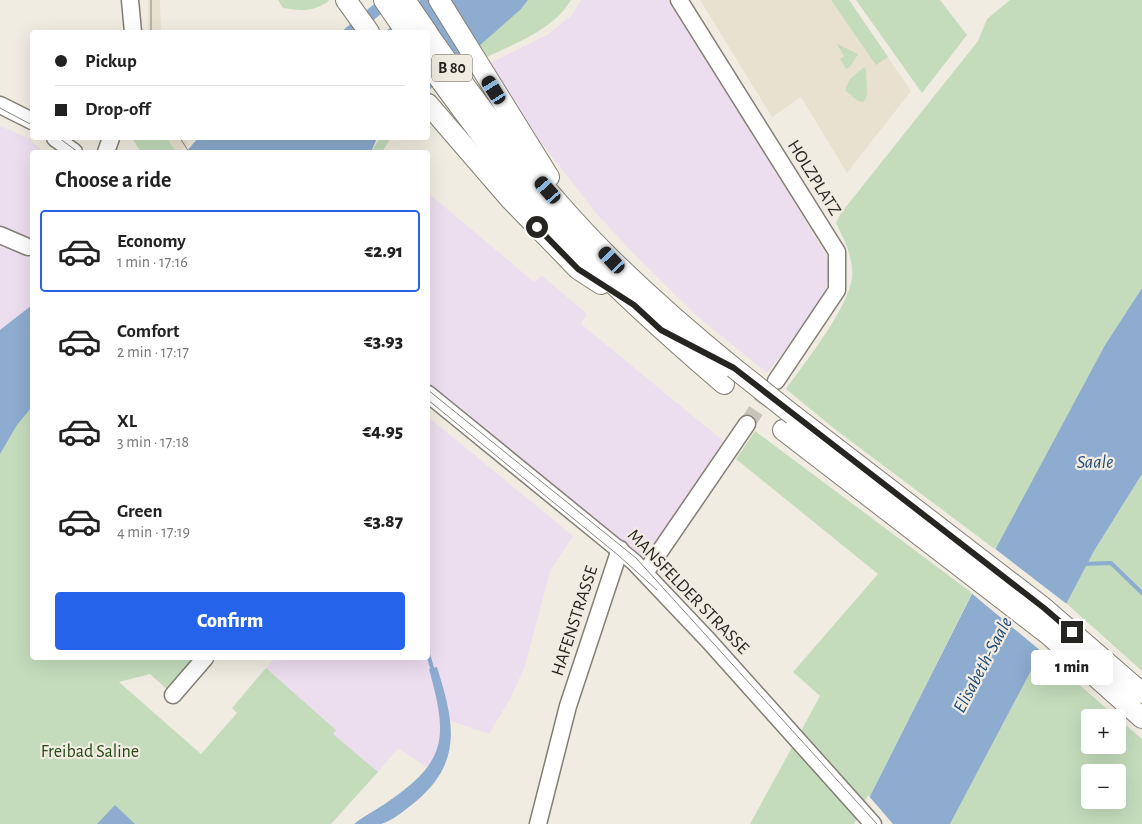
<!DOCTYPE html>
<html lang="en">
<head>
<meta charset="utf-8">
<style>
	:root { --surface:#fff; --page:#f2f2f2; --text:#222; --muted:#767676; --line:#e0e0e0; --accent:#2563eb }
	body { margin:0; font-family:"Alegreya Sans",sans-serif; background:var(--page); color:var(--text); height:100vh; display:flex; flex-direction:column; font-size:19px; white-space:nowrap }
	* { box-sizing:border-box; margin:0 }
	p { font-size:16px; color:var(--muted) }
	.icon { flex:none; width:28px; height:28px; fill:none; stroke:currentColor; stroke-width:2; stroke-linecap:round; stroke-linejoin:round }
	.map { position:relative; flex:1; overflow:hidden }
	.details { position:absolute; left:30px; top:150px; width:400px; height:510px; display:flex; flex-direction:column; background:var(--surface); border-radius:5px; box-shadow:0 5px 20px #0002 }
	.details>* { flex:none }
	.guide { position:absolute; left:30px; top:30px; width:400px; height:110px; border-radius:5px; box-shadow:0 5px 20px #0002; display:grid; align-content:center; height:110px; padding:0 25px; background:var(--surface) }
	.buttons { position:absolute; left:1081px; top:709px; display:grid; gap:10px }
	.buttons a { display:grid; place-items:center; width:45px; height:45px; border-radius:5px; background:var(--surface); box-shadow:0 5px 20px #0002; font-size:25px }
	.end { position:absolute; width:22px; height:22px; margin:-11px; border:6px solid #272521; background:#fff; box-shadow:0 0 0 2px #fff }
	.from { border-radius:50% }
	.bubble { position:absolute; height:35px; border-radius:5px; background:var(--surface); box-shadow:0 5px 20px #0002; font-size:16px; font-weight:800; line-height:35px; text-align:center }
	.car { position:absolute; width:15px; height:30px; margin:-15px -8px; border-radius:6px; box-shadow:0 0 4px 1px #0007; background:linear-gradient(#222 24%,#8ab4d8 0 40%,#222 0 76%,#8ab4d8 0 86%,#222 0) }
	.guide b { display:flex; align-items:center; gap:18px; height:48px; font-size:19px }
	.guide b+b { border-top:1px solid var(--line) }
	.guide i { width:12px; height:12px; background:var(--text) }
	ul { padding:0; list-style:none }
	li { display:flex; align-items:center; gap:15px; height:82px; margin:0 10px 8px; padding:0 15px; border:2px solid transparent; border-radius:5px }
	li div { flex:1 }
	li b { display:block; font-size:19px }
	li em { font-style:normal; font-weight:800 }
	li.current { border-color:var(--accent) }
	li>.icon { width:45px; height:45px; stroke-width:1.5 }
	h2 { padding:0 25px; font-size:22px; line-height:60px }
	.primary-button { display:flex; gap:10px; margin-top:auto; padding:10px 25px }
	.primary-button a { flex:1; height:58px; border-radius:5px; background:var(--accent); color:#fff; font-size:20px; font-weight:800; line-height:58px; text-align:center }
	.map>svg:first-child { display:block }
	.commercial { fill:#ecddef }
	.built { fill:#e9e1cf }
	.green { fill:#c4dcbc; fill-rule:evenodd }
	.water { fill:#8daccf }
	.pier { fill:#f1ece1 }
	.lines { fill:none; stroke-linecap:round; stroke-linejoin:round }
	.stream { stroke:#8daccf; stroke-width:4 }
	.minor-tunnel { stroke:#c9c4bb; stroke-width:16; stroke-dasharray:16 8; stroke-linecap:butt }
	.minor-casing { stroke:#837e74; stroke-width:19 }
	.major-casing { stroke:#837e74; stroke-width:22 }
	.minor { stroke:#fff; stroke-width:16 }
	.major { stroke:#fff; stroke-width:20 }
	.tram { stroke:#89867e; stroke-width:1 }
	.major-bridge-casing { stroke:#837e74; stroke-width:22; stroke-linecap:butt }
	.major-bridge { stroke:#fff; stroke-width:20 }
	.route { stroke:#272521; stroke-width:6 }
	.labels { text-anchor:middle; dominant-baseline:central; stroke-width:4.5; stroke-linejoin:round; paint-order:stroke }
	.shield { fill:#f1ece1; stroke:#64615b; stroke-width:1 }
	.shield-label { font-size:16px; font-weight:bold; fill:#272521 }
	.street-label { font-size:18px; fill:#272521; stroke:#f1ece1 }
	.park-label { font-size:18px; fill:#234913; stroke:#f1ece1 }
	.water-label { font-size:19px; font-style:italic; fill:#204c7a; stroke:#f1ece1 }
</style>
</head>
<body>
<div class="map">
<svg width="1142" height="824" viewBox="0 0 1142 824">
	<rect width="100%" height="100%" fill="#f1ece1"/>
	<!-- commercial -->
	<g class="commercial">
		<polygon points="581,0 671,0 823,250 828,261 829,270 825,293 818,306 767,373 696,315 636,256 597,214 539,140 490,63 547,35 572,15"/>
		<polygon points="0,126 28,138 44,152 32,152 32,307 0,331"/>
		<polygon points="428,193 534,282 542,276 587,314 581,324 728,445 648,563 428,387"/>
		<polygon points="428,417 573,536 550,571 525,666 510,699 489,734 445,719 434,772 398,748 378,772 332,734 335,729 266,668 275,658 428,658"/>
	</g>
	<!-- built -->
	<g class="built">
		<polygon points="148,0 160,0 161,32 148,32"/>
		<polygon points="700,0 849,0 911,91 847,173 801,97 772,117"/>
		<polygon points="167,138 184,138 189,145 176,152"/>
	</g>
	<!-- green -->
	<g class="green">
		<path d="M278,0h50l1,1c-16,11 -27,10 -46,7z"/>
		<path d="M528,0h43c-17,29 -55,43 -84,57l-8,-12z"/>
		<polygon points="831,0 849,0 888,57 876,65"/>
		<polygon points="856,0 940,0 967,35 922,93"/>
		<path d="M1010,0h132v288l-37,57 -109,205 -160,-120 -50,-41c20,-28 61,-79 66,-111 2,-19 -8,-39 -16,-55l5,-10 137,-172 9,-22z"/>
		<polygon points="837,44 858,54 850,67 846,69 840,59 844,56"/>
		<polygon points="864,67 866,70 867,95 864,102 858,101 845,90 850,79"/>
		<polygon points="132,138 167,138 176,152 141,152"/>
		<polygon points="380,138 391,138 382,152 371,152"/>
		<polygon points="32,407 32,658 205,658 173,695 150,674 119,682 201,754 237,713 232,708 266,668 336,730 333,734 378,772 331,824 0,824 0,453 17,425"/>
		<polygon points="755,431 972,593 856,824 750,824 820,696 793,672 878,574 736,459"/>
		<polygon points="1142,474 1142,671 1066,603 1094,551"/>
		<path d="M1040,651l102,88v85h-192zM1090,718h28v27h-28zM1090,772h28v28h-28z"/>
	</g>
	<!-- water -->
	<g class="water">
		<polygon points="379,0 387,9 359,32 341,32"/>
		<polygon points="420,0 528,0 520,10 428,91 428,32 385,32"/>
		<polygon points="198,138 377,138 371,152 186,152"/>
		<polygon points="1142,288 1142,474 1094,551 950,824 856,824 979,580 1105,345"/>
		<polygon points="32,305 32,407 17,425 0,454 0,330"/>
		<path d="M437,667c17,55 27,95 -23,136 -9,7 -22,18 -33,21 -8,0 -19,0 -27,0 11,-9 24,-15 35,-23 60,-41 58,-66 40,-132z"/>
		<polygon points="115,805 135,824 97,824"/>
	</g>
	<!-- pier -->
	<g class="pier">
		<polygon points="994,548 1068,605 1042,652 970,592"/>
		<polygon points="868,795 893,824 854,824"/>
	</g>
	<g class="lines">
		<!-- stream -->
		<g class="stream">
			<polyline points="1082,564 1111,563 1142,593"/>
			<polyline points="428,654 433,671"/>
		</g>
		<!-- minor-tunnel -->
		<polyline class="minor-tunnel" points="747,424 773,385"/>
		<defs>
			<g id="minor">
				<polyline points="130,0 133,32"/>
				<polyline points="679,0 837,252 837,290 776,381"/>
				<polyline points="0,105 32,121"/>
				<polyline points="55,138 74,152"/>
				<polyline points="106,152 111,138"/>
				<polyline points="0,235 28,247"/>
				<polyline points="428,394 634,562 708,640 873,824"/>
				<polyline points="645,573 747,424"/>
				<polyline points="173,695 205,658"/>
				<polyline points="538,824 568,706 620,549"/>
			</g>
			<g id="major">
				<polyline points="346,0 369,32"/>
				<polyline points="384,0 406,32"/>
				<polyline points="405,0 427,32"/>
				<polyline points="439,0 549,177"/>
				<path d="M428,34c55,79 115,158 184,226 39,38 80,74 122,108"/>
				<path d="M428,63c41,57 84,115 132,167 51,55 107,105 164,154"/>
				<polyline points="428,104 510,199 578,269 601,284"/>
				<polyline points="793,415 1044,608 1142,693"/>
				<polyline points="783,430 1049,635 1142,718"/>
			</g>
		</defs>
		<!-- minor casing -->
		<use href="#minor" class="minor-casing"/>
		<!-- major casing -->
		<use href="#major" class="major-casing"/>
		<!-- minor -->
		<use href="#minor" class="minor"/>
		<!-- major -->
		<use href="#major" class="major"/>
		<!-- tram -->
		<g class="tram">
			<polyline points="151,0 151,32"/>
			<polyline points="0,108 32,125"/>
			<polyline points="59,138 78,152"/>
			<polyline points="180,138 189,152"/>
			<polyline points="428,390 636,558 877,824"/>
			<polyline points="428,400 618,555 657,590"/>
		</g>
		<defs>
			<polyline id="major-bridge" points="734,368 793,415"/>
		</defs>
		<!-- major-bridge casing -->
		<use href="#major-bridge" class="major-bridge-casing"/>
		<!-- major-bridge -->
		<use href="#major-bridge" class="major-bridge"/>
	</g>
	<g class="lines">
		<!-- route -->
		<polyline class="route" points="537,227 578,269 634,305 661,330 734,368 1044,608 1072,632"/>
	</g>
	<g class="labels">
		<!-- shield labels -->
		<rect class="shield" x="432" y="54.5" width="40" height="27" rx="4"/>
		<g class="shield-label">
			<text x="452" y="68">B 80</text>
		</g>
		<!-- street labels -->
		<g class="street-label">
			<text transform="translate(814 178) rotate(58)">HOLZPLATZ</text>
			<text transform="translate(688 592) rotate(46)">MANSFELDER STRASSE</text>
			<text transform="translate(575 621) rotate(-72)">HAFENSTRASSE</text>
		</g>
		<!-- park labels -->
		<g class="park-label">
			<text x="90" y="752">Freibad Saline</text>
		</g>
		<!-- water labels -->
		<g class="water-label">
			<text x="1095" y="462">Saale</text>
			<text transform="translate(983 665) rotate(-62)">Elisabeth-Saale</text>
		</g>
	</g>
</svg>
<div class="buttons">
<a>+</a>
<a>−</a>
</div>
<i class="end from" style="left:537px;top:227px"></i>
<i class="end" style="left:1072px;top:632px"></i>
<div class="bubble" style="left:1031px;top:650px;width:82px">1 min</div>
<i class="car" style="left:494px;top:90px;rotate:328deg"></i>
<i class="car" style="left:548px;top:190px;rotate:319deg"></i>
<i class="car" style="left:612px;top:260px;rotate:317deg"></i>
<div class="guide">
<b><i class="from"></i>Pickup</b>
<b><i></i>Drop-off</b>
</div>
<section class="details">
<h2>Choose a ride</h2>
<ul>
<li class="current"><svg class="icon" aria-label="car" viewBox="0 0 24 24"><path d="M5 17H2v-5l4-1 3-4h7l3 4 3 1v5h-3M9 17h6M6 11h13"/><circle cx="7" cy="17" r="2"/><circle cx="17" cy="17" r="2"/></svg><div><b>Economy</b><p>1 min · 17:16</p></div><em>€2.91</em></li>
<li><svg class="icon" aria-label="car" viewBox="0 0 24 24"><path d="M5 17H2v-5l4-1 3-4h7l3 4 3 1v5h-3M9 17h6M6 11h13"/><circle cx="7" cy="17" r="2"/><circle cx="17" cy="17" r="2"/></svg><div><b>Comfort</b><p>2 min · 17:17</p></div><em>€3.93</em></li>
<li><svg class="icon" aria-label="car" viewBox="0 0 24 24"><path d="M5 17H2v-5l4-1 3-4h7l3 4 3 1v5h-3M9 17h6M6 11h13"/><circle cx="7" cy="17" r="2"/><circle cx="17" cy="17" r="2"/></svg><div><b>XL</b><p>3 min · 17:18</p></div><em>€4.95</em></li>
<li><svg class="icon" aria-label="car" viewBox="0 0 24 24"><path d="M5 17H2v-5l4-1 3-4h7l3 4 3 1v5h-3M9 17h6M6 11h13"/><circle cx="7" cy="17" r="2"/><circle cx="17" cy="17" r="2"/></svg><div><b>Green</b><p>4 min · 17:19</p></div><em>€3.87</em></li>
</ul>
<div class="primary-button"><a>Confirm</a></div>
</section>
</div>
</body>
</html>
